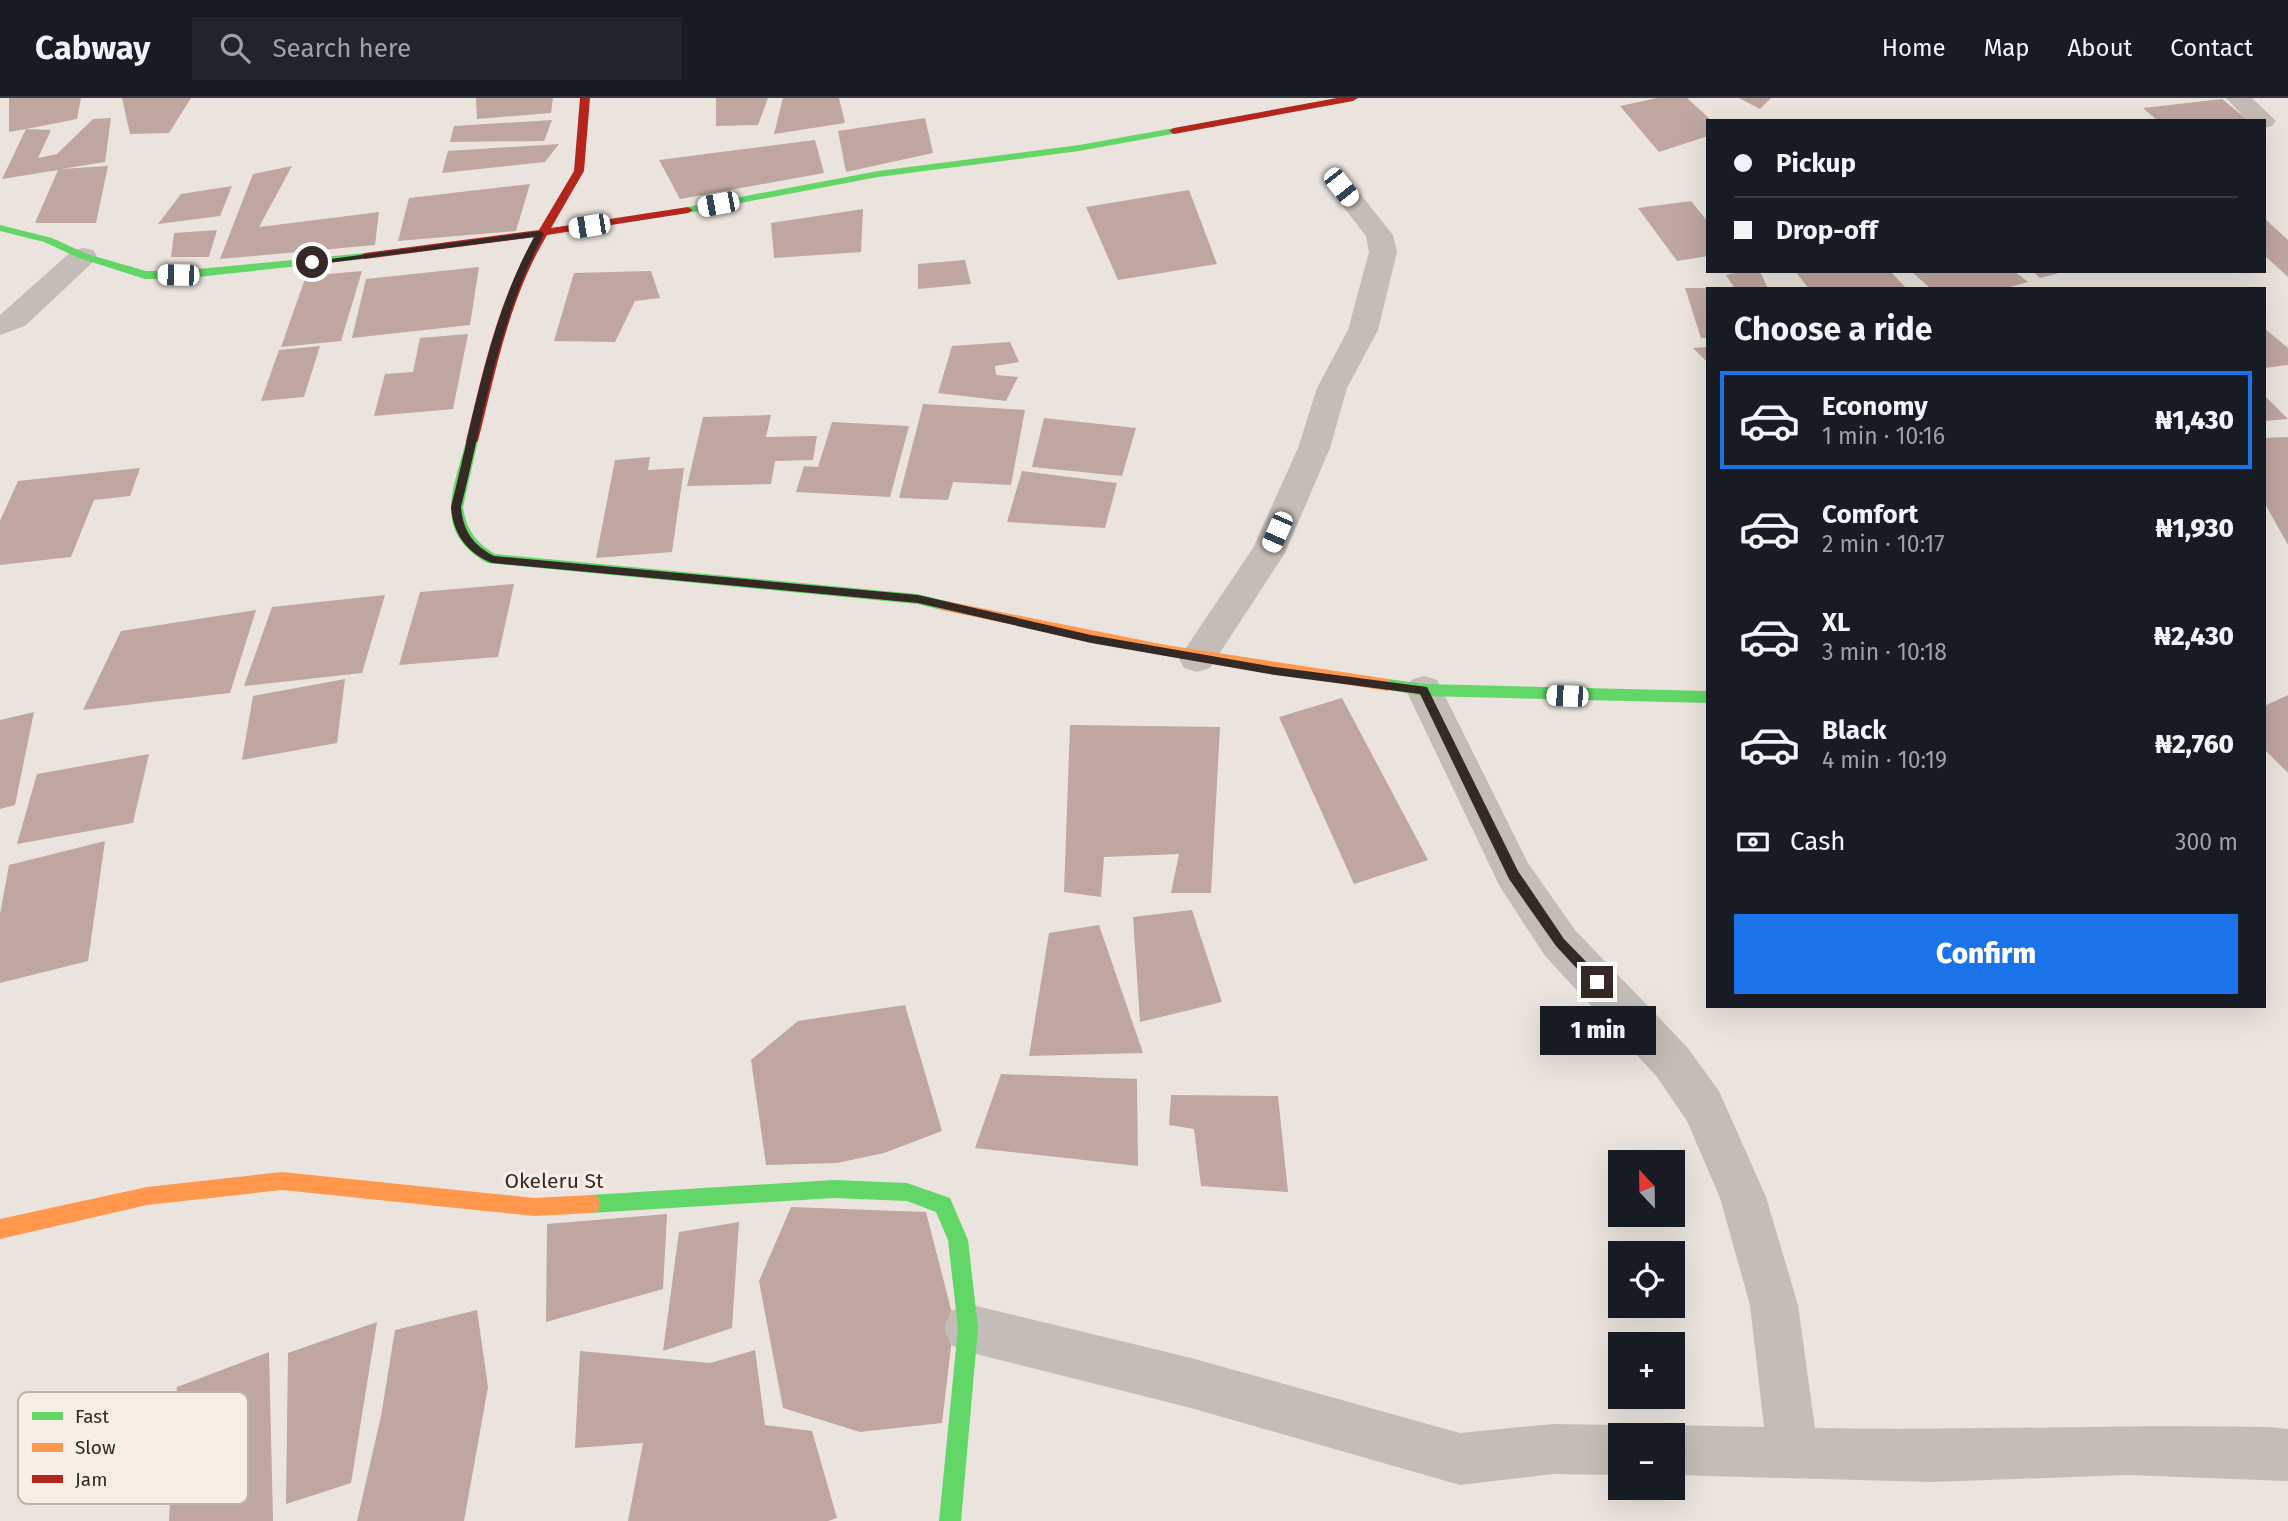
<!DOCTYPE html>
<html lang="en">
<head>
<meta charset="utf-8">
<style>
	:root { --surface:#171b24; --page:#20242c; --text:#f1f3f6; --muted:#9ea1a6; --line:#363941; --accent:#1a73e8 }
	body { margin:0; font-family:"Fira Sans",sans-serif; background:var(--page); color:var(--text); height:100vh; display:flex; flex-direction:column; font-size:26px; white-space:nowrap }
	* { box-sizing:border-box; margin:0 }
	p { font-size:23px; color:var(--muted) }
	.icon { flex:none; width:38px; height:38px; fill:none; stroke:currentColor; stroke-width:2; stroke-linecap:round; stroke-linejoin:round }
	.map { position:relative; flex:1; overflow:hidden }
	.panel { position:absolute; left:1706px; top:189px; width:560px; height:721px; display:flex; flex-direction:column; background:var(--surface); border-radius:0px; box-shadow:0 7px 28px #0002 }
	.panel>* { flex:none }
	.top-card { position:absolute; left:1706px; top:21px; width:560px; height:154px; border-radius:0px; box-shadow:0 7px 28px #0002; display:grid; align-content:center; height:154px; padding:0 28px; background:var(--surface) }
	.needle { width:46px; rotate:338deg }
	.fabs { position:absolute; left:1608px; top:1052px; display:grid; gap:14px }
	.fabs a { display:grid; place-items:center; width:77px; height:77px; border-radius:0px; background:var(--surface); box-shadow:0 7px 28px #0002; font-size:35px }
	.end { position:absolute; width:32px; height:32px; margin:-16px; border:9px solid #352926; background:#fff; box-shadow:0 0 0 4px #fff }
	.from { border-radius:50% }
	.bubble { position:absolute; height:49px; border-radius:0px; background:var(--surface); box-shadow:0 7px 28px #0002; font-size:23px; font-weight:800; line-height:49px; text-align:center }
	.car { position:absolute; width:21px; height:42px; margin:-21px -10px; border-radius:9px; box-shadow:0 0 5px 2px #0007; background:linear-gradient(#fff 24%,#345 0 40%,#fff 0 76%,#345 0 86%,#fff 0) }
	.top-card b { display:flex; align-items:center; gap:24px; height:66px; font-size:26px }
	.top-card b+b { border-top:2px solid var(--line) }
	.top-card i { width:18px; height:18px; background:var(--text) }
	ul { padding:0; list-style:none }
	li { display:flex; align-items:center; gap:21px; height:98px; margin:0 14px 10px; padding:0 14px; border:4px solid transparent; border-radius:0px }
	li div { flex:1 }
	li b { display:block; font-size:26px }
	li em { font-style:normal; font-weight:800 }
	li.current { border-color:var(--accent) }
	li>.icon { width:63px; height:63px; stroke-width:1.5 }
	h2 { padding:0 28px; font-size:32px; line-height:84px }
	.pay { display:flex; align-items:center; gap:18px; height:77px; padding:0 28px; font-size:26px }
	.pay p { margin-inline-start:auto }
	.primary-button { display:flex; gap:14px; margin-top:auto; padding:14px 28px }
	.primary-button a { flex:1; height:80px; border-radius:0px; background:var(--accent); color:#fff; font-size:28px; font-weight:800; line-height:80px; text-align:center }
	header { display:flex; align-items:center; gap:42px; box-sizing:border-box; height:98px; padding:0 35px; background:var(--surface); border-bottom:2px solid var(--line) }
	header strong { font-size:33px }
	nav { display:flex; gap:38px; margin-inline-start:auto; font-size:24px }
	.search { width:490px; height:63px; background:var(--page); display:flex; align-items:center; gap:18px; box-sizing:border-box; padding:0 24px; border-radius:0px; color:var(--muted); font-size:26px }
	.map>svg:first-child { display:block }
	.building { fill:#bfa6a0 }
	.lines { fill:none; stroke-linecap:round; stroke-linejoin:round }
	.street { fill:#c4bcb7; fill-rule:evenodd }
	.fast { fill:#63d668; fill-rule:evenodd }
	.slow { fill:#ff974d; fill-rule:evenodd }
	.jam { fill:#b3261e; fill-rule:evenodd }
	.route { fill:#352926 }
	.labels { text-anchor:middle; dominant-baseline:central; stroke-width:6; stroke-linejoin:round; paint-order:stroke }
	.street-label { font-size:21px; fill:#352926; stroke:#f9eee5 }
	.key { fill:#f9eee5; stroke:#beb3ac; stroke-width:2 }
	.key-label { font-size:19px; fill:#352926 }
</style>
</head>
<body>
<header>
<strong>Cabway</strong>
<div class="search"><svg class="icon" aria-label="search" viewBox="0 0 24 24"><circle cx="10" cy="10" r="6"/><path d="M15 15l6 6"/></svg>Search here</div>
<nav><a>Home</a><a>Map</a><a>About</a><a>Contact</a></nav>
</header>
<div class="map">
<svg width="2288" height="1423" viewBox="0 0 2288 1423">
	<rect width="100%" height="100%" fill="#ebe4de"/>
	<!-- building -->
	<g class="building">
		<polygon points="9,0 81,0 77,21 26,31 51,32 38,60 57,56 93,21 111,20 105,64 61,71 108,68 96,125 35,125 58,72 2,81 26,31 9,34"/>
		<polygon points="122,0 191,0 169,35 130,36"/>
		<polygon points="476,0 553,0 551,15 477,21"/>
		<polygon points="716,0 768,0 758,27 716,28"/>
		<polygon points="783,0 839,0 845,25 774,36"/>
		<polygon points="1657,0 1687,0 1712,23 1708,23 1708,38 1659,54 1620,8"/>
		<polygon points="1739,0 1771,0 1760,11"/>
		<polygon points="2222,1 2249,23 2158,23 2143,10"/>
		<polygon points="925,20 933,55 846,74 838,33"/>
		<polygon points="552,22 544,43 450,44 454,28"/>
		<polygon points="815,42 824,75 680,101 659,62"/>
		<polygon points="559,46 545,64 442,75 448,53"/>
		<polygon points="292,68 259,129 379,114 375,147 220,161 253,76"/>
		<polygon points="530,86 516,133 398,143 409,100"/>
		<polygon points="232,88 220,118 158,126 181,96"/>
		<polygon points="1189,92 1217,166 1118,182 1086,109"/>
		<polygon points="1691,103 1708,124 1708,158 1677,163 1638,110"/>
		<polygon points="863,111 861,154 774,160 771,125"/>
		<polygon points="2264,120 2288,142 2288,179 2264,157"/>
		<polygon points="217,132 209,159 171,159 174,135"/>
		<polygon points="965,162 971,186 918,191 918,166"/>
		<polygon points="479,169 470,227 352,240 366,181"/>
		<polygon points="362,173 341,243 281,249 306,178"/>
		<polygon points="651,173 660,200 635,203 615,244 554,243 574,175"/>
		<polygon points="1745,173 1760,173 1768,191 1735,191 1726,177"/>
		<polygon points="1795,173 1890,173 1907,191 1809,191"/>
		<polygon points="1911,173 2014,173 2028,184 2003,191 1931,191"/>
		<polygon points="2032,173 2063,173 2063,174 2040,180"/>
		<polygon points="1685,190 1708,190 1708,240 1701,240"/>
		<polygon points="2264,230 2288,250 2288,267 2264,270"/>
		<polygon points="468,236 453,311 374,318 385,276 413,274 420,240"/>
		<polygon points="1010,244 1019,264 995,268 996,277 1018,279 1006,303 938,295 952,248"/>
		<polygon points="320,248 304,299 261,303 279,252"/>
		<polygon points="1708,249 1708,265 1693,250"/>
		<polygon points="2264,297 2288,321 2264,323"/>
		<polygon points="923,306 1025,312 1011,387 953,384 948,402 899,400"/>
		<polygon points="771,317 766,339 817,338 813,362 775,363 771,386 687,388 703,319"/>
		<polygon points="1044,320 1136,330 1122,378 1032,369"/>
		<polygon points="832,324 909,328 890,399 796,394 804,368 818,369"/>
		<polygon points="2288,339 2288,447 2264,404 2264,340"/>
		<polygon points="650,359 648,372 684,370 672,454 596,460 615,362"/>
		<polygon points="140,370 130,398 94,402 71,459 0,467 0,423 18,383"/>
		<polygon points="1022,373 1117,385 1105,430 1007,424"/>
		<polygon points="514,486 498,559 399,567 420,494"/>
		<polygon points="385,497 362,575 244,588 272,509"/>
		<polygon points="256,512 230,595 83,612 121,533"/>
		<polygon points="345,581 337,645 242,662 253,598"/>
		<polygon points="2288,597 2288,675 2264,651 2264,608"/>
		<polygon points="1342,600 1428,762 1354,786 1279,619"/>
		<polygon points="34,614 15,707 0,711 0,622"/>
		<polygon points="1070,627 1220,629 1211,795 1171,795 1179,756 1104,759 1101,799 1064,794"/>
		<polygon points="149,656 133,725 17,746 37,676"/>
		<polygon points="105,743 88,863 0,885 0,816 9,767"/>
		<polygon points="1192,812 1222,904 1140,924 1133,819"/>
		<polygon points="1099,827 1143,955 1029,958 1049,835"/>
		<polygon points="905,907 942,1033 884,1055 837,1065 766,1067 751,962 798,923"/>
		<polygon points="1001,976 1137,981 1138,1068 975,1050"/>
		<polygon points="1171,997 1278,998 1288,1094 1201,1088 1194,1031 1169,1027"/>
		<polygon points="791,1109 926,1114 954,1223 942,1325 860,1334 783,1310 759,1183"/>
		<polygon points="667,1116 663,1191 546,1224 547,1126"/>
		<polygon points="739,1124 732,1230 663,1253 679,1134"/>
		<polygon points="477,1212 488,1289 464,1423 357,1423 381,1318 395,1232"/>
		<polygon points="377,1224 351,1385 286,1406 288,1255"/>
		<polygon points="755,1252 765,1327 812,1333 837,1420 828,1423 628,1423 643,1345 575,1350 580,1253 710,1265"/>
		<polygon points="269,1254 273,1423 169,1423 177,1289"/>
	</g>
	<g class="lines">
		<!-- street -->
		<g class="street">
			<polygon points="2226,0 2252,0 2276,23 2272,28 2264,30 2264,23 2248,23"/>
			<polygon points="1341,81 1350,83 1393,137 1397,154 1378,232 1347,290 1330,350 1285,455 1210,570 1197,574 1184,570 1179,560 1253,450 1298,350 1317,290 1348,232 1369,154 1366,138 1328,89 1332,83"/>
			<polygon points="83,150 93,152 97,158 93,164 25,228 0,237 0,217 73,152"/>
			<path d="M1424,578l13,4 91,183 47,67 112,117 32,44 47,106 32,108 17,123c151,3 303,-4 454,-1l19,2v52l-162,-6 -194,7 -259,-7v-40h-19l1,-3 18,-7 91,2 -14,-122 -30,-107 -33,-77 -30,-44 -112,-121 -45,-69 -94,-197 5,-10z"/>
			<polygon points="968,1206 1191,1260 1460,1335 1553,1326 1620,1327 1639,1337 1620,1337 1620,1377 1553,1376 1460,1387 1191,1310 968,1254 951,1247 944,1230 951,1213"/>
		</g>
		<!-- fast -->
		<g class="fast">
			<polygon points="1174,30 1179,33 1178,35 1079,53 878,79 688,115 683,112 688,109 878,73 1079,47"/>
			<polygon points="0,127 52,140 87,156 146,173 178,173 365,155 371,158 365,161 178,181 145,181 79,160 44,144 0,133"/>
			<path d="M472,339l6,4 -15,66c3,22 13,36 32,47l422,40 34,8 2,4 -7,5 -29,-7 -430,-41c-55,-33 -34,-72 -21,-122z"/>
			<polygon points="1388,581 1424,586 1708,593 1708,605 1424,598 1383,591 1381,587"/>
			<polygon points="834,1082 907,1085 950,1100 968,1142 978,1230 961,1423 939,1423 958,1230 948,1142 936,1114 907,1103 834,1100 591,1115 584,1113 582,1106 584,1099 591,1097"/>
		</g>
		<!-- slow -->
		<g class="slow">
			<polygon points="946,503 1166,547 1388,581 1395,587 1388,593 1166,558 941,512 939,508 941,504"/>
			<polygon points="282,1074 534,1100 591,1097 598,1099 600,1106 598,1113 591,1115 534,1118 282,1092 147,1107 0,1141 0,1121 147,1089"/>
		</g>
		<!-- jam -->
		<g class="jam">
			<path d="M580,0h10l-6,73 -33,57 137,-21 5,3 -5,3 -141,22c-38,64 -51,135 -69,206l-6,4 -5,-1 -1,-3c17,-70 32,-141 69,-204l-170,22 -6,-3 6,-3 174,-23 35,-59z"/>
			<polygon points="1337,0 1358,0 1353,3 1174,36 1169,33 1174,30"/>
		</g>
	</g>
	<!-- route -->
	<path class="route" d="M540,133l4,3c-45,83 -60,181 -83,273 2,24 12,38 33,49l424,39 173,40 184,32 152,20 91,184 46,68 38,39v8h-9l-37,-40 -47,-67 -89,-185 -145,-19 -184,-32 -173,-40 -426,-40c-25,-10 -39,-29 -41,-56 23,-90 38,-188 83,-270l-222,28 -4,-3z"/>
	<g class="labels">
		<!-- street labels -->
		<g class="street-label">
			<text x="554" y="1083">Okeleru St</text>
		</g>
	</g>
	<!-- legend -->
	<rect x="18" y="1294" width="230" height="112" rx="10" class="key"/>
	<rect x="32" y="1314" width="31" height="8" fill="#63d668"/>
	<rect x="32" y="1345" width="31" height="9" fill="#ff974d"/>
	<rect x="32" y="1377" width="31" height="8" fill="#b3261e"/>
	<g class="key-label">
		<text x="75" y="1325">Fast</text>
		<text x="75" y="1356">Slow</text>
		<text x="75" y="1388">Jam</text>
	</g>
</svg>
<div class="fabs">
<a><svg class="needle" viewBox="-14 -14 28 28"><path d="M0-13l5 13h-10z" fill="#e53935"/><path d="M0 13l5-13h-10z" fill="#9ea1a6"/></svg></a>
<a><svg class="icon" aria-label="locate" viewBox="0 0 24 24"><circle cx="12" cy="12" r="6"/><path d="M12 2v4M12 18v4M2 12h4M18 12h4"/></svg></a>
<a>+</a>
<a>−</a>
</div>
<i class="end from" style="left:312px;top:164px"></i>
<i class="end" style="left:1597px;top:884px"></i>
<div class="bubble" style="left:1540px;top:908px;width:116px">1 min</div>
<i class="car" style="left:1341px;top:89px;rotate:142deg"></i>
<i class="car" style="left:718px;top:106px;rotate:259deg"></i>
<i class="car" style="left:589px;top:128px;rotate:261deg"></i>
<i class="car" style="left:178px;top:177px;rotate:271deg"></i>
<i class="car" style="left:1277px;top:434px;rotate:204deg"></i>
<i class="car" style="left:1567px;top:598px;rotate:272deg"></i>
<div class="top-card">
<b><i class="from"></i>Pickup</b>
<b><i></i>Drop-off</b>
</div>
<section class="panel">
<h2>Choose a ride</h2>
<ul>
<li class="current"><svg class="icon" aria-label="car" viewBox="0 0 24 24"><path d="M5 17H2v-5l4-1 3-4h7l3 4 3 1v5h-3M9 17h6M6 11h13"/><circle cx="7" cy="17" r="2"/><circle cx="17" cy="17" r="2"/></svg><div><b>Economy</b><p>1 min · 10:16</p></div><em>₦1,430</em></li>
<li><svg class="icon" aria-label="car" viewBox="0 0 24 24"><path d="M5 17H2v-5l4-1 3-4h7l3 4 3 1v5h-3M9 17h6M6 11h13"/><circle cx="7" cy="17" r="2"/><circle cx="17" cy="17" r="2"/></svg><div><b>Comfort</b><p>2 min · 10:17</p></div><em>₦1,930</em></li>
<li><svg class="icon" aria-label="car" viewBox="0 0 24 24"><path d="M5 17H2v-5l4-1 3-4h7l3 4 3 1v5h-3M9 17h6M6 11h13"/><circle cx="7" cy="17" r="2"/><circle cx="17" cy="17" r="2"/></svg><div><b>XL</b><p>3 min · 10:18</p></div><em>₦2,430</em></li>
<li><svg class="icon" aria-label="car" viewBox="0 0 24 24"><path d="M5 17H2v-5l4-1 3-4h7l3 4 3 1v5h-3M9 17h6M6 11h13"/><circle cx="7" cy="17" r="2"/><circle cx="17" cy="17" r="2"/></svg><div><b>Black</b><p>4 min · 10:19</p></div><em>₦2,760</em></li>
</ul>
<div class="pay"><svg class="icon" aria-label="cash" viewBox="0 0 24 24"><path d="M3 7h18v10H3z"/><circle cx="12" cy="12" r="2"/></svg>Cash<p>300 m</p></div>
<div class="primary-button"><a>Confirm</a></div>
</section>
</div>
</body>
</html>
